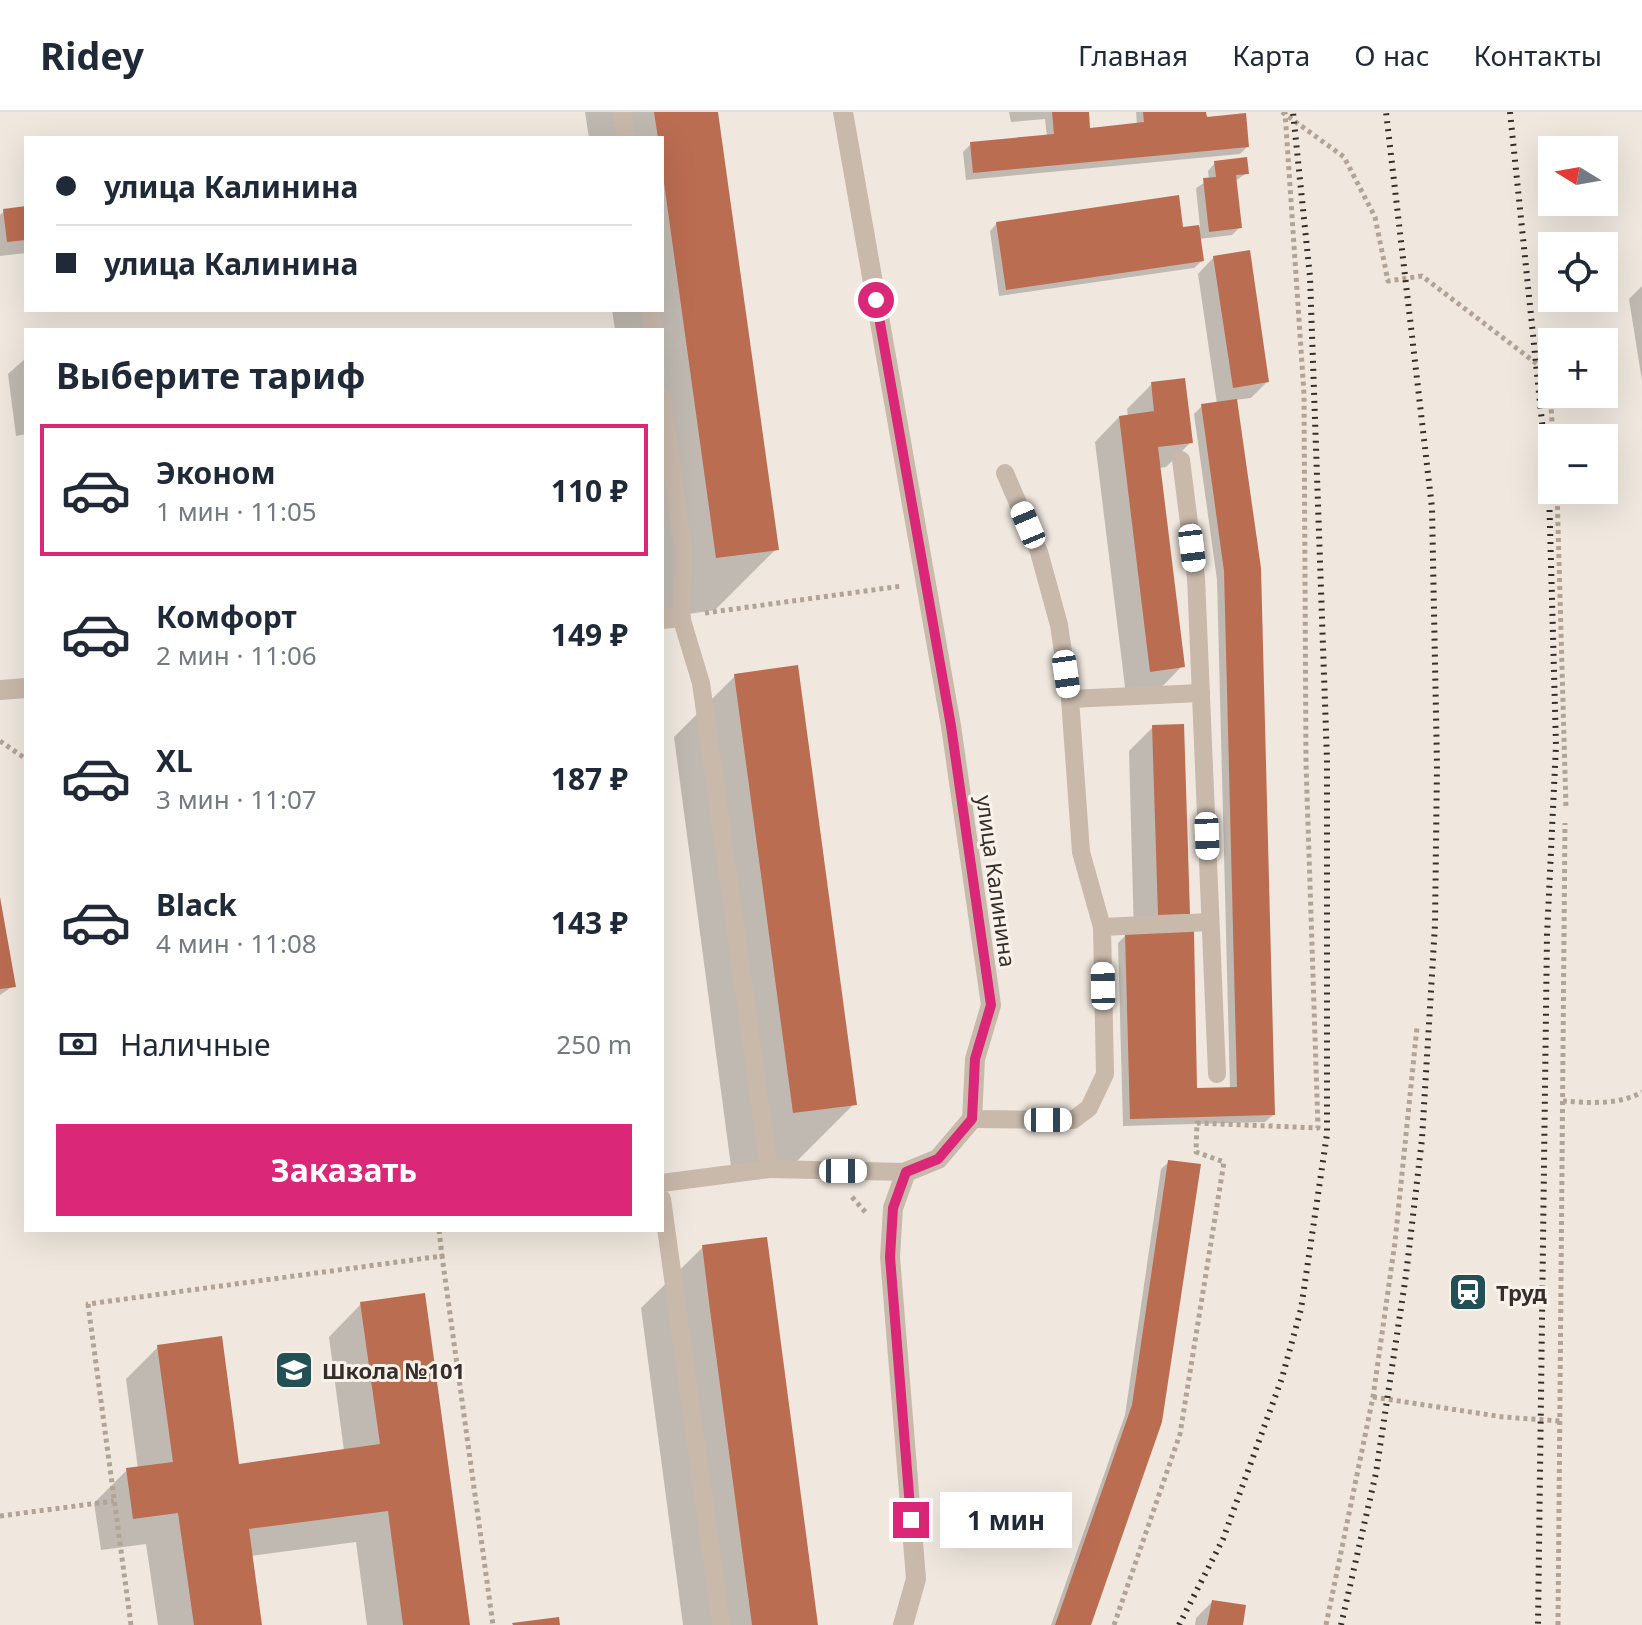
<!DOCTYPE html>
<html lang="ru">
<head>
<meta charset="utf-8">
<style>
	:root { --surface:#fff; --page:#f2f2f3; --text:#1f2937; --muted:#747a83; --line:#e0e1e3; --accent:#db2777 }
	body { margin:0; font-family:"Noto Sans",sans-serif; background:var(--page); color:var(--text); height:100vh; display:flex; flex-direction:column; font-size:30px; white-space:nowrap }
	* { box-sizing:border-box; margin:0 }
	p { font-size:26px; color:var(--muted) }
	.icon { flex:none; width:44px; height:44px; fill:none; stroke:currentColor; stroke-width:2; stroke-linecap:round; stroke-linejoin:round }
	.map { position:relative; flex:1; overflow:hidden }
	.panel { position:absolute; left:24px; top:216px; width:640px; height:904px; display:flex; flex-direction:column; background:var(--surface); border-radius:0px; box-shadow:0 8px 32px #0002 }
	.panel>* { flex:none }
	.banner { position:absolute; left:24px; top:24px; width:640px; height:176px; border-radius:0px; box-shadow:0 8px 32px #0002; display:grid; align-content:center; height:176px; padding:0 32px; background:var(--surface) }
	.needle { width:52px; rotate:281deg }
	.fabs { position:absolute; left:1538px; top:24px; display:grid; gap:16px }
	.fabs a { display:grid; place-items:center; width:80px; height:80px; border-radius:0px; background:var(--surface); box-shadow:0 8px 32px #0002; font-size:40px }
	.end { position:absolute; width:36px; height:36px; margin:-18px; border:10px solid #db2777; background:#fff; box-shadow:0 0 0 4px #fff }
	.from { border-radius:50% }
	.bubble { position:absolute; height:56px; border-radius:0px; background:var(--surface); box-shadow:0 8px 32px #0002; font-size:26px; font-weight:700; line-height:56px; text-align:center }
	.car { position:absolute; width:24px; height:48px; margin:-24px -12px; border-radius:10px; box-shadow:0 0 6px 2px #0007; background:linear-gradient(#fff 24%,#345 0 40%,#fff 0 76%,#345 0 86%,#fff 0) }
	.banner b { display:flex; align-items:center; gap:28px; height:76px; font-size:30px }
	.banner b+b { border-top:2px solid var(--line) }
	.banner i { width:20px; height:20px; background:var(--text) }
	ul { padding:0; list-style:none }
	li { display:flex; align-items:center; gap:24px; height:132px; margin:0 16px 12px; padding:0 16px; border:4px solid transparent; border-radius:0px }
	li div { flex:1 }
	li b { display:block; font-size:30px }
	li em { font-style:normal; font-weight:700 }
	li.on { border-color:var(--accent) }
	li>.icon { width:72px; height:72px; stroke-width:1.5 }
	h2 { padding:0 32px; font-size:36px; line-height:96px }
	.pay { display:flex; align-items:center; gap:20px; height:88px; padding:0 32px; font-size:30px }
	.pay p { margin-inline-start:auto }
	.primary-button { display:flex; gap:16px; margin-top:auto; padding:16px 32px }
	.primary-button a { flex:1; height:92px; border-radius:0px; background:var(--accent); color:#fff; font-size:32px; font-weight:700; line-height:92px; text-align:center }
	header { display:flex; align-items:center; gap:48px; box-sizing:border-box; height:112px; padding:0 40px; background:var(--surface); border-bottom:2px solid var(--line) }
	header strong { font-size:38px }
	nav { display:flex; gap:44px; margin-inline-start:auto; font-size:28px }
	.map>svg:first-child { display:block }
	.shadow { fill:#0003 }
	.building { fill:#bb6d52 }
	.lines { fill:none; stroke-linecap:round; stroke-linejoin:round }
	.path { stroke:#b3a396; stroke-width:5; stroke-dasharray:4 4; stroke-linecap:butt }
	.service { stroke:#c8b9ab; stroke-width:18 }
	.minor { stroke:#c8b9ab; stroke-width:20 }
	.rail { stroke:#362e2a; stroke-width:6; stroke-dasharray:2 6; stroke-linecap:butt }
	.route { stroke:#db2777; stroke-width:10 }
	.labels { text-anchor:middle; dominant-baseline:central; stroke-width:6; stroke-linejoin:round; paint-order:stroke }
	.street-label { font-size:22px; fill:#362e2a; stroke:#f8f2eb }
	.poi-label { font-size:22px; font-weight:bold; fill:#362e2a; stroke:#f8f2eb; text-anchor:start }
</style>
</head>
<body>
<header>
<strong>Ridey</strong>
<nav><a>Главная</a><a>Карта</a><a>О нас</a><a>Контакты</a></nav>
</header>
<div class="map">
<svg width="1642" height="1513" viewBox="0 0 1642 1513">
	<rect width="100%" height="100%" fill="#f0e8df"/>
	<!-- shadow -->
	<g class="shadow">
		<polygon points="585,0 716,0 776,437 715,498 662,506 662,218 615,218 612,198 662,198 662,26 589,26"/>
		<polygon points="1009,0 1087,0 1088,18 1137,13 1136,0 1204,0 1205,7 1247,35 1240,42 966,68 963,40 971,32 1047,25 1045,7 1011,10"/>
		<polygon points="1215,51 1247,61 1235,69 1239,116 1232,123 1199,127 1202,149 1194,156 999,184 990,119 997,111 1182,118 1200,115 1196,76 1209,68 1208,59"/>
		<polygon points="26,96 26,141 0,144 0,103 4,99"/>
		<polygon points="1214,145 1267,270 1251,286 1235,288 1273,1003 1265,1010 1123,1014 1118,831 1126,823 1134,823 1129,639 1153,615 1182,614 1195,978 1230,977 1217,468 1194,302 1202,294 1217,292 1198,162"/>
		<polygon points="1642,174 1642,269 1629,187"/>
		<polygon points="26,246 26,322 16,324 8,262"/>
		<polygon points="1152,272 1191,330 1166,355 1159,356 1182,554 1158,579 1126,583 1095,330 1119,305 1128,304 1127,297"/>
		<polygon points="735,564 854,992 793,1053 732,1062 674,625"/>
		<polygon points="0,787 13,874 0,883"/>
		<polygon points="1169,1050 1160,1309 1089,1513 1051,1513 1125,1303 1161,1057"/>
		<polygon points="703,1135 816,1513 683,1513 641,1196"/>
		<polygon points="361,1192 468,1513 367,1513 356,1430 250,1444 260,1513 158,1513 146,1432 101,1438 94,1391 127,1358 138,1357 126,1267 158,1235 237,1354 344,1339 329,1225"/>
		<polygon points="1212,1490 1241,1513 1195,1513 1196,1506"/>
	</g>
	<!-- building -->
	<g class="building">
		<polygon points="654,0 718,0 779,438 716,446 662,56 662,26 658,26"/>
		<polygon points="1052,0 1089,0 1090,16 1144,10 1143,0 1206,0 1207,5 1246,1 1249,35 973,61 970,30 1054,22"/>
		<polygon points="1247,45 1249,62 1236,63 1242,116 1209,120 1203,66 1216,65 1214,49"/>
		<polygon points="1179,83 1183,115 1199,113 1204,149 1006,178 996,110"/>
		<polygon points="26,94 26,128 7,130 3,97"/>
		<polygon points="1250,138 1269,270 1233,276 1213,144"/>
		<polygon points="1185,266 1193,331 1158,335 1185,555 1150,560 1119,304 1154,299 1151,270"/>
		<polygon points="1237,287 1261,456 1275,1003 1130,1007 1125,821 1194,819 1197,976 1237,975 1224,459 1201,292"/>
		<polygon points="798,553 857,993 793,1001 734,562"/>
		<polygon points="1184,612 1190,802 1158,803 1152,613"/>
		<polygon points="0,785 16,875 0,877"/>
		<polygon points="1168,1048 1201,1052 1162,1310 1091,1513 1055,1513 1132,1293"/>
		<polygon points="767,1125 818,1513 752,1513 710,1198 702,1133"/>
		<polygon points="425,1181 470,1513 403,1513 388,1399 249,1417 262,1513 194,1513 178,1401 133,1407 126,1356 173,1350 157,1233 222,1224 239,1352 380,1332 360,1190"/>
		<polygon points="1212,1488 1246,1493 1243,1513 1207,1513"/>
		<polygon points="559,1505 560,1513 513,1513 512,1511"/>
	</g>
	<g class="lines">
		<!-- path -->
		<g class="path">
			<polyline points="1282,0 1344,45 1375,105 1388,169 1422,164 1549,261 1553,326"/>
			<polyline points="1557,378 1566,696"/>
			<polyline points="705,501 902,474"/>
			<polyline points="0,629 26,647"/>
			<path d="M1563,989c25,2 57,4 79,-9"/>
			<polyline points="852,1085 867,1102"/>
			<polyline points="439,1118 442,1144"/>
			<polyline points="1373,1285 1503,1305 1560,1309"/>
			<polyline points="0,1404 114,1389"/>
			<polyline points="131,1513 88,1192 442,1144 493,1513"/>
			<polyline points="1114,1513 1180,1322 1224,1050 1196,1040 1197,1011 1318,1016 1306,651 1304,282 1285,0"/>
			<polyline points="1326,1513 1373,1285 1395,1130 1417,915"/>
			<polyline points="1558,1513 1565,711"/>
		</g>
		<!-- service -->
		<g class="service">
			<polyline points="622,0 626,26"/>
			<polyline points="650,198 653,218"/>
			<polyline points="662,286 683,435 681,505 701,571 769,1057 662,1071"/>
			<polyline points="1181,348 1196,466 1217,962"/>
			<polyline points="1070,587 1201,581"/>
			<polyline points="1102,815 1210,810"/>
			<polyline points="972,1007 1073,1008 1089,996 1105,962 1102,815 1081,740 1070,587 1059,513 1039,440 1005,361"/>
			<polyline points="769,1057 906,1060"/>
			<polyline points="662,1087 721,1513"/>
		</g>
		<!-- minor -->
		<g class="minor">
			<polyline points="843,0 951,614 991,893 975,947 972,1007 938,1047 906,1060 893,1096 890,1145 916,1467 903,1513"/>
			<polyline points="662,507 681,505"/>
			<polyline points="0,578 26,576"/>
		</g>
		<!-- rail -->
		<g class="rail">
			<polyline points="1510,0 1549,378 1556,633 1547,823 1538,1513"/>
			<polyline points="1179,1513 1223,1427 1282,1266 1301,1197 1327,1022 1327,648 1310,165 1293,0"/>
			<polyline points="1341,1513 1376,1361 1406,1163 1422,1027 1435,813 1437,653 1432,396 1386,0"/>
		</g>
	</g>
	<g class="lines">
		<!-- route -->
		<polyline class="route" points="876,188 951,614 991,893 975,947 972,1007 938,1047 906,1060 893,1096 890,1145 911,1408"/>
	</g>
	<!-- icons -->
	<defs>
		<symbol id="station-square" viewBox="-11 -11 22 22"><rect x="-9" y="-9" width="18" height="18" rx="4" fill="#235054" stroke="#f8f2eb"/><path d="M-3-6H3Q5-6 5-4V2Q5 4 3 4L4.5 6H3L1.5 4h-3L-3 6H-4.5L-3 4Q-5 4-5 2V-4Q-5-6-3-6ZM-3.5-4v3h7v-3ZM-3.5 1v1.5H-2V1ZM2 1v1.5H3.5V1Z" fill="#fff"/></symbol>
		<symbol id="school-square" viewBox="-11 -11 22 22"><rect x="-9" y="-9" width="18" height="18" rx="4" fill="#235054" stroke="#f8f2eb"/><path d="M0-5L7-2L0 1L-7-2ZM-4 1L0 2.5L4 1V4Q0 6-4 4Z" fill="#fff"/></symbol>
	</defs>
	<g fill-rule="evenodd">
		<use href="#station-square" x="1446" y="1158" width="44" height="44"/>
		<use href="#school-square" x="272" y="1236" width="44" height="44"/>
	</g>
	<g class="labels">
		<!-- street labels -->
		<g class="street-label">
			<text transform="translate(997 769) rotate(82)">улица Калинина</text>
		</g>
		<!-- poi labels -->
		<g class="poi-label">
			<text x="1496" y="1180">Труд</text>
			<text x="322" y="1258">Школа №101</text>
		</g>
	</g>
</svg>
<div class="fabs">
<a><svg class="needle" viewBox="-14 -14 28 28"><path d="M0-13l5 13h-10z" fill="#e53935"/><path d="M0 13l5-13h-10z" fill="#747a83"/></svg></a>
<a><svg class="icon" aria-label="locate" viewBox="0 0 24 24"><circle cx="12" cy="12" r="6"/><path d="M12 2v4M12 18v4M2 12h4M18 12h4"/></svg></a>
<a>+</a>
<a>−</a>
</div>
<i class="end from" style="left:876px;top:188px"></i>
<i class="end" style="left:911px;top:1408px"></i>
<div class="bubble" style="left:940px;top:1380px;width:132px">1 мин</div>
<i class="car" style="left:1028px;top:413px;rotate:337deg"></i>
<i class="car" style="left:1192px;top:436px;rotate:173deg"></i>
<i class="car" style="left:1066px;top:562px;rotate:172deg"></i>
<i class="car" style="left:1207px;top:724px;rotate:178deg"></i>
<i class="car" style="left:1103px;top:874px;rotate:359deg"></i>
<i class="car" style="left:1048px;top:1008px;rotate:90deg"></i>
<i class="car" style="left:843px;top:1059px;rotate:90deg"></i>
<div class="banner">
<b><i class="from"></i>улица Калинина</b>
<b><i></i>улица Калинина</b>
</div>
<section class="panel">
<h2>Выберите тариф</h2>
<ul>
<li class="on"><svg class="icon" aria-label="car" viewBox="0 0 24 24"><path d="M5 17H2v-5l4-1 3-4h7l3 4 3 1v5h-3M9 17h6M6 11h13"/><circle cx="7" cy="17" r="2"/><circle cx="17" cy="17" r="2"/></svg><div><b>Эконом</b><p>1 мин · 11:05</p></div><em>110 ₽</em></li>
<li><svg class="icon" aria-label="car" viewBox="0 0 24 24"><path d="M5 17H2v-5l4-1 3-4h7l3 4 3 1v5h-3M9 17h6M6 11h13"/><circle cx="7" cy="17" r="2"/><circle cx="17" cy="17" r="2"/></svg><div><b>Комфорт</b><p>2 мин · 11:06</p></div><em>149 ₽</em></li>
<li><svg class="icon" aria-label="car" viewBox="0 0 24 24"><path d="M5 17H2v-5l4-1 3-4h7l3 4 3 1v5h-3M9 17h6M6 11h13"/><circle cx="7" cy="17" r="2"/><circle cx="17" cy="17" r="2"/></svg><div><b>XL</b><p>3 мин · 11:07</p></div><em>187 ₽</em></li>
<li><svg class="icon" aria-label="car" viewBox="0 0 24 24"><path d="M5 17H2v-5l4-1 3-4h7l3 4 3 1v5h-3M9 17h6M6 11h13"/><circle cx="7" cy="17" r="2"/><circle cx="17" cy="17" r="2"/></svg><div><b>Black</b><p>4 мин · 11:08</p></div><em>143 ₽</em></li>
</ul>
<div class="pay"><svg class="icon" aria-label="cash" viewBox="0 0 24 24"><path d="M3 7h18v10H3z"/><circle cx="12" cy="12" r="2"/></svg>Наличные<p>250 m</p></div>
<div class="primary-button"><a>Заказать</a></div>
</section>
</div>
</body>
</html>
